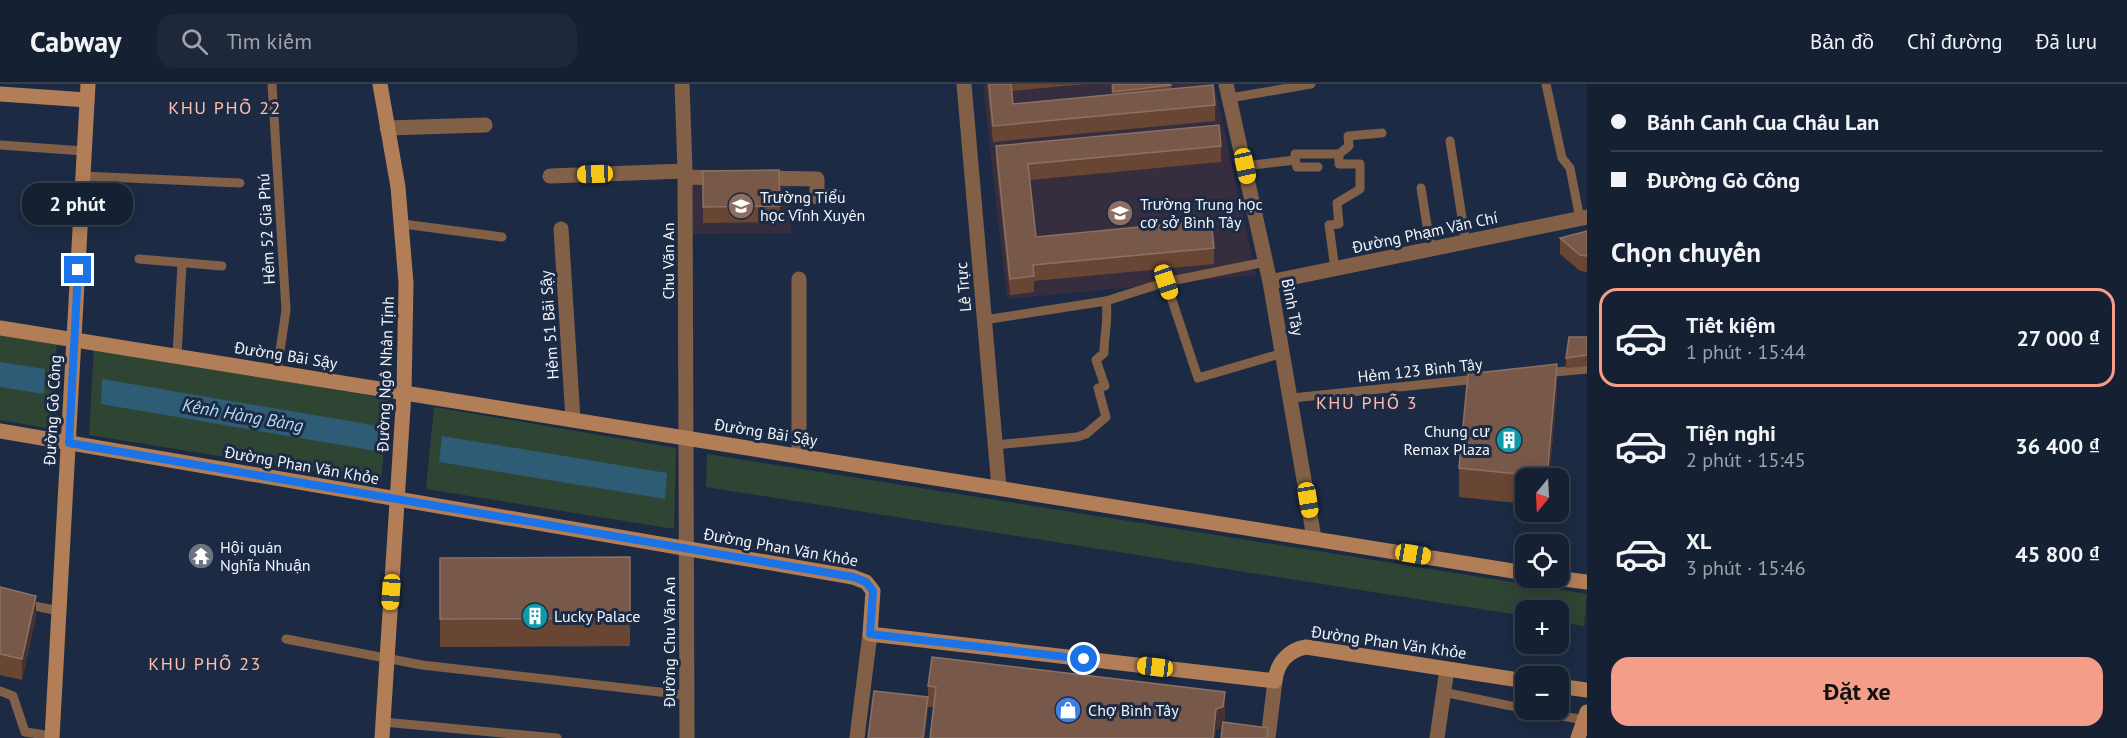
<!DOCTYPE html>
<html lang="vi">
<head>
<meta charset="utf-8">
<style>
	:root { --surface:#152032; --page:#1e283a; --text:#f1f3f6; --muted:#9da3ac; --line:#343e4d; --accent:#f49e8a }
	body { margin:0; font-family:"PT Sans",sans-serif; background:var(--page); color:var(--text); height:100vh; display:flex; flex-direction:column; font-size:22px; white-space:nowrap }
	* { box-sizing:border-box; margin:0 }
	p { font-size:20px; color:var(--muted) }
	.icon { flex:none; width:33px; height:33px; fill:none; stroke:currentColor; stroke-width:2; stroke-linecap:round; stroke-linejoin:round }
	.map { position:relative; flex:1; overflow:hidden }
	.details { display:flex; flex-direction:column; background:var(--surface); width:540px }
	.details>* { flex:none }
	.top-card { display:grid; align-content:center; height:132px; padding:0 24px; background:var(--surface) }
	.needle { width:39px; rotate:198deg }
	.fabs { position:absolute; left:1515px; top:384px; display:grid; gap:12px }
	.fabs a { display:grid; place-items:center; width:54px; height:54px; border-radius:12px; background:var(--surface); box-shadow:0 3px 15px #0003,0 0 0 2px var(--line); font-size:30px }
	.end { position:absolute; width:27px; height:27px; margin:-14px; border:8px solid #1a73e8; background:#fff; box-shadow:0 0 0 3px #fff }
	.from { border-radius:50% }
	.bubble { position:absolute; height:42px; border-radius:18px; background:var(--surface); box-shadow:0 3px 15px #0003,0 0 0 2px var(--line); font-size:20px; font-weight:600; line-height:42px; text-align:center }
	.car { position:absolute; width:18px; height:36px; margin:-18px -9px; border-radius:8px; box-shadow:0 0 4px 2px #0007; background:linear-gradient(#f5c518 24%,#345 0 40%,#f5c518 0 76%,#345 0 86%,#f5c518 0) }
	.top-card b { display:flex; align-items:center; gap:21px; height:57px; font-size:22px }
	.top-card b+b { border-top:2px solid var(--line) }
	.top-card i { width:15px; height:15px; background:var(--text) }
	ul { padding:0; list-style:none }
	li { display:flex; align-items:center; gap:18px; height:99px; margin:0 12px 9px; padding:0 12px; border:3px solid transparent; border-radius:18px }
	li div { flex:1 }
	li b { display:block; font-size:22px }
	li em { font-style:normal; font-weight:600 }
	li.on { border-color:var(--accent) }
	li>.icon { width:54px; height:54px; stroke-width:1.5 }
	h2 { padding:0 24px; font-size:27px; line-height:72px }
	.cta { display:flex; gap:12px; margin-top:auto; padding:12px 24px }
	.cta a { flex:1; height:69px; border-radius:18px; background:var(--accent); color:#111; font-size:24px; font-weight:600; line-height:69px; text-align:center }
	header { display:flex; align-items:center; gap:36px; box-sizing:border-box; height:84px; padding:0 30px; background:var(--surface); border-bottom:2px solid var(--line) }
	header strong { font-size:28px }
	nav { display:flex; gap:33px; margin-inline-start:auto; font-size:21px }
	.search { width:420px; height:54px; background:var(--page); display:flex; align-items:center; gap:15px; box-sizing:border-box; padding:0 21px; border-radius:18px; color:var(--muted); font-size:22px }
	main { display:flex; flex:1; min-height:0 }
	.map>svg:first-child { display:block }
	.education { fill:#362e3e }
	.green { fill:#2f4534 }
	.water { fill:#2e5c75 }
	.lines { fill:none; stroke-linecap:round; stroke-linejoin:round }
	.lane { stroke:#826048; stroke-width:9 }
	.street { stroke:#826048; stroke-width:15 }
	.secondary { stroke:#b27e57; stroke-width:15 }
	.wall { fill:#694533 }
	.shaded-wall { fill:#443330 }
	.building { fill:#785849; stroke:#8b7165; stroke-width:1.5 }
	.route { stroke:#1a73e8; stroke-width:8 }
	.labels { text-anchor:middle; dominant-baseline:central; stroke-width:6; stroke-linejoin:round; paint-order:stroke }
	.poi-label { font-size:16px; fill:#f1f5fc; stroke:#1c2b43; text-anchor:start }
	.street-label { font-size:16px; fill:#f1f5fc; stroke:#1c2b43 }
	.neighbourhood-label { font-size:18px; letter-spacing:1.5px; fill:#febcac; stroke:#1c2b43 }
	.water-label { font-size:18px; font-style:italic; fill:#b0dbf5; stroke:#1c2b43 }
</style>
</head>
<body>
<header>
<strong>Cabway</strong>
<div class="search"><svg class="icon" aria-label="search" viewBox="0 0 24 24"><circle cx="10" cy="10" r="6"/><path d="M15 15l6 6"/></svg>Tìm kiếm</div>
<nav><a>Bản đồ</a><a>Chỉ đường</a><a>Đã lưu</a></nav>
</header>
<main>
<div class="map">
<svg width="1587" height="654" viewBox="0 0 1587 654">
	<rect width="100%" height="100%" fill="#1c2b43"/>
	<!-- education -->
	<g class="education">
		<polygon points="983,0 1214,0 1223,39 990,65"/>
		<polygon points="1223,40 1256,191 1007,215 990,66"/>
		<polygon points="790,93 791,149 693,150 692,95"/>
	</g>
	<!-- green -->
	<g class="green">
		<polygon points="0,248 57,257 52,345 0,336"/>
		<polygon points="94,264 388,315 381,398 89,351"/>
		<polygon points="434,323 676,364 674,445 426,405"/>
		<polygon points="707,370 1587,510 1584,542 1559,538 1558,526 1526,526 1525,532 706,403"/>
	</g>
	<!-- water -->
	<g class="water">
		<polygon points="0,278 45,285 44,310 0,303"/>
		<polygon points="102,295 384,343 382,368 101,320"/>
		<polygon points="442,352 667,389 665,415 439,378"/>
	</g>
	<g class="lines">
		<!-- lane -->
		<g class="lane">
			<polyline points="272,0 286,226 277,288"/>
			<polyline points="1546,0 1562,74 1570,84 1580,135"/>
			<polyline points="1230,14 1311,0"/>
			<polyline points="1450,57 1466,159"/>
			<polyline points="0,61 84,67"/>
			<polyline points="1295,76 1297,83 1318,83"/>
			<polyline points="1245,82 1295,76 1295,70 1339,70 1349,62 1348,52 1382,49"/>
			<polyline points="83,92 240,99"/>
			<polyline points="1421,104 1431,166"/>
			<polyline points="403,140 502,153"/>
			<polyline points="139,175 222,182"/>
			<polyline points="1335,185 1329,141 1339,140 1337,119 1360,105 1360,80 1339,80 1339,70"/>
			<polyline points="1166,198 1198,294 1283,269"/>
			<polyline points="984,236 1106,217 1166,198 1265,178"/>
			<polyline points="177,272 182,179"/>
			<polyline points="1545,289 1587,285"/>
			<polyline points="1292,314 1477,295"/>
			<path d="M995,361l82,-8 9,-3 20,-17 -8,-29 7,-2 -9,-26 8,-7c0,-19 5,-33 2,-52"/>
			<polyline points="0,515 59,527"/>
			<polyline points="286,555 422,581 686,611"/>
			<polyline points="0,607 13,612 25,648 53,652"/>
			<polyline points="1443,608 1526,625"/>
			<polyline points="1530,626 1584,636"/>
			<polyline points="383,638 557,654"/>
		</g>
		<!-- street -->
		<g class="street">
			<polyline points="682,0 685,87 687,654"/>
			<polyline points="964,0 999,404"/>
			<polyline points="1226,0 1270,198 1314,454"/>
			<polyline points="387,44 485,41"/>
			<polyline points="550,92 685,87"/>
			<polyline points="685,93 723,94"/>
			<polyline points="759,94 817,95 817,113 836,113"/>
			<polyline points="561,145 573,335"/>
			<polyline points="799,195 799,372"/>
			<polyline points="1270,198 1587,133"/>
			<polyline points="857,654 870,550"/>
			<polyline points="1268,654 1275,597"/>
			<polyline points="1437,654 1447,585"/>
		</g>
		<!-- secondary -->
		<g class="secondary">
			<polyline points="380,0 398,103 406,199 404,308 382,654"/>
			<polyline points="0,10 87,16"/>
			<polyline points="0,244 1526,489"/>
			<path d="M0,347l853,146 13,5 7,9 -3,43 405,47c2,-18 13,-31 31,-34l220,34"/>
			<polyline points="1556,494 1587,498"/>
			<polyline points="1558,602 1587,606"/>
			<polyline points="52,654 88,0"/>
			<polyline points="1578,654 1587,628"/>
		</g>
	</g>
	<!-- wall -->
	<g class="wall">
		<polygon points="987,0 1086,0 1012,7 1013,20 1112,11 1111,0 1171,0 1171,5 1215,21 1215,37 993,58"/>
		<polygon points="996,62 1221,62 1221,78 1030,96 1036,153 1214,164 1214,180 1034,197 1034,208 1010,211 996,78"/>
		<polygon points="779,86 780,138 703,139 703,87"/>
		<polygon points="1587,147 1587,188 1580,187 1560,170 1560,154"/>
		<polygon points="1587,253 1587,282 1566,284 1566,274"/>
		<polygon points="1557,308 1549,394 1526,394 1526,420 1459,413 1459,384"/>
		<polygon points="630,473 630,562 440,563 440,474"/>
		<polygon points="0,503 36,532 22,596 0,591"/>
		<polygon points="928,602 1225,629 1224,638 1268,654 1223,644 1216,646 1215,654 930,654 933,623 928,623 928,629"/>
	</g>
	<!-- shaded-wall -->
	<g class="shaded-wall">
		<polygon points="1557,280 1557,308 1549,394 1547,394"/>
		<polygon points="36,512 36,532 22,596 22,575"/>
		<polygon points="1225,608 1225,629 1223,644 1216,646 1215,654 1213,654 1216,625"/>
		<polygon points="928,613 928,629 925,654 923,654"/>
	</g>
	<!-- building -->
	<g class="building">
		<polygon points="989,0 1011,0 1013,20 1213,1 1215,21 993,42"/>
		<polygon points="1113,0 1171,0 1171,1 1113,8"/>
		<polygon points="1219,41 1221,62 1028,80 1036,153 1211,136 1214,164 1033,181 1034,192 1010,195 996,62"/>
		<polygon points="779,86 780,122 703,123 703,87"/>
		<polygon points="1587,147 1587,172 1580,171 1560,154"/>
		<polygon points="1569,253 1587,253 1587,271 1566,274"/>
		<polygon points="1557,280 1547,393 1459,384 1468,290"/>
		<polygon points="630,473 630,534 440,535 440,474"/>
		<polygon points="0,503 36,512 22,575 0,570"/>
		<polygon points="932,573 1225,608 1223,623 1216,625 1213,654 930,654 936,603 928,602"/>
		<polygon points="874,607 928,613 923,654 868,654"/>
		<polygon points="1223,638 1268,644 1267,654 1221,654"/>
	</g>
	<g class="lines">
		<!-- route -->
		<polyline class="route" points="78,186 69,359 853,493 866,498 873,507 870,550 1084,575"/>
	</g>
	<!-- icons -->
	<defs>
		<symbol id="school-disc" viewBox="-11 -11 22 22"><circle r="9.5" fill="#8d6e63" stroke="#1c2b43"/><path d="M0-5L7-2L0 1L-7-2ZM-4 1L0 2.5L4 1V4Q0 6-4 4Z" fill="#fff"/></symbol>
		<symbol id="building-disc" viewBox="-11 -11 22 22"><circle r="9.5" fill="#0f9aa8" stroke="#1c2b43"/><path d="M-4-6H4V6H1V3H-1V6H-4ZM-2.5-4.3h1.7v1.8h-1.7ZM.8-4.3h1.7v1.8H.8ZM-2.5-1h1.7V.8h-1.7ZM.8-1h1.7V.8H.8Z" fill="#fff"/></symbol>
		<symbol id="temple-disc" viewBox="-11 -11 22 22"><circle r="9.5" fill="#6b7280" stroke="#1c2b43"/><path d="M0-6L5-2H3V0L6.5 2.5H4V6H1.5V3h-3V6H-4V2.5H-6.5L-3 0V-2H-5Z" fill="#fff"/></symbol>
		<symbol id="shop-disc" viewBox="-11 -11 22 22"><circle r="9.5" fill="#3f7fe0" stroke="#1c2b43"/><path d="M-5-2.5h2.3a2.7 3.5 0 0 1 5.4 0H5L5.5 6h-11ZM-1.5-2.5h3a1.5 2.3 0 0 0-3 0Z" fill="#fff"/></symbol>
	</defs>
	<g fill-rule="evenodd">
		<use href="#school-disc" x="726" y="107" width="30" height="30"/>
		<use href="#school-disc" x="1105" y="114" width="30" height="30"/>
		<use href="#building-disc" x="1494" y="341" width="30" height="30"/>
		<use href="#temple-disc" x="186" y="457" width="30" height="30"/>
		<use href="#building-disc" x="520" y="517" width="30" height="30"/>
		<use href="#shop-disc" x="1053" y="611" width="30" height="30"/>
	</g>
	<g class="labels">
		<!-- poi labels -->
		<g class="poi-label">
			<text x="760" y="113">Trường Tiểu<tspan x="760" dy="18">học Vĩnh Xuyên</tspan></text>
			<text x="1140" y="120">Trường Trung học<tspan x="1140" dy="18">cơ sở Bình Tây</tspan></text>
			<text x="1490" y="347" text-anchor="end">Chung cư<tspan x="1490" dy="18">Remax Plaza</tspan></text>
			<text x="220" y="463">Hội quán<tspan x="220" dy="18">Nghĩa Nhuận</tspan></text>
			<text x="554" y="532">Lucky Palace</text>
			<text x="1088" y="626">Chợ Bình Tây</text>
		</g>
		<!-- street labels -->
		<g class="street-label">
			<text transform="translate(266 145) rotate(-93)">Hẻm 52 Gia Phú</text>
			<text transform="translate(1425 148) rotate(-12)">Đường Phạm Văn Chí</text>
			<text transform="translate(668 177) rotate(-90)">Chu Văn An</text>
			<text transform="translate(963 203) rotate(-95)">Lê Trực</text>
			<text transform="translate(1293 223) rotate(79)">Bình Tây</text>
			<text transform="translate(549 241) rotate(-94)">Hẻm 51 Bãi Sậy</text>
			<text transform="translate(286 271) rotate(9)">Đường Bãi Sậy</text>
			<text transform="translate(1420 286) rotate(-6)">Hẻm 123 Bình Tây</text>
			<text transform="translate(385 290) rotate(-88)">Đường Ngô Nhân Tịnh</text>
			<text transform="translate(52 326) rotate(-87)">Đường Gò Công</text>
			<text transform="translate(766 348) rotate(9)">Đường Bãi Sậy</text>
			<text transform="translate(302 381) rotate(10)">Đường Phan Văn Khỏe</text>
			<text transform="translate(781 463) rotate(10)">Đường Phan Văn Khỏe</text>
			<text transform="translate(669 558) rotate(-90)">Đường Chu Văn An</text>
			<text transform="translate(1389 558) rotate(8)">Đường Phan Văn Khỏe</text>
		</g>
		<!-- neighbourhood labels -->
		<g class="neighbourhood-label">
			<text x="225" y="23">KHU PHỐ 22</text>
			<text x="1367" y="318">KHU PHỐ 3</text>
			<text x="205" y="579">KHU PHỐ 23</text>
		</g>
		<!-- water labels -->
		<g class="water-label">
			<text transform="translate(243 331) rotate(10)">Kênh Hàng Bàng</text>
		</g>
	</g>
</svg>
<div class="fabs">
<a><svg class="needle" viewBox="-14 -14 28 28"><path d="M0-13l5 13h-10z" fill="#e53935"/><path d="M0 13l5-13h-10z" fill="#9da3ac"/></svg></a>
<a><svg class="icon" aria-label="locate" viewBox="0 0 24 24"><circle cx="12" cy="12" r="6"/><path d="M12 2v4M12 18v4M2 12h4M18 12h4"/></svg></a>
<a>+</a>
<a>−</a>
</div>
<i class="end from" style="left:1084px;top:575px"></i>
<i class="end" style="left:78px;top:186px"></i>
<div class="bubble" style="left:22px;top:99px;width:111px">2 phút</div>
<i class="car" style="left:1245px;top:82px;rotate:168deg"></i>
<i class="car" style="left:595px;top:90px;rotate:268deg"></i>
<i class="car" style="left:1166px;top:198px;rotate:161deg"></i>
<i class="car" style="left:1308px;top:416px;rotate:171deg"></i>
<i class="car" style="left:1413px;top:470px;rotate:99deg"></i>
<i class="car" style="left:391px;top:508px;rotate:184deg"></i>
<i class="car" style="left:1155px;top:583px;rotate:277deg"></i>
</div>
<section class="details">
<div class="top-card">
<b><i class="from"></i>Bánh Canh Cua Châu Lan</b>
<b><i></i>Đường Gò Công</b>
</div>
<h2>Chọn chuyến</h2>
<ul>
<li class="on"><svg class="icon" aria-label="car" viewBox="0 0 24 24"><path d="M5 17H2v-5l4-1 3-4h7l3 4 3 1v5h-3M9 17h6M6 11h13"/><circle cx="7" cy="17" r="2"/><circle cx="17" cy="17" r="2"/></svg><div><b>Tiết kiệm</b><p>1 phút · 15:44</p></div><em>27 000 ₫</em></li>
<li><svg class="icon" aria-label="car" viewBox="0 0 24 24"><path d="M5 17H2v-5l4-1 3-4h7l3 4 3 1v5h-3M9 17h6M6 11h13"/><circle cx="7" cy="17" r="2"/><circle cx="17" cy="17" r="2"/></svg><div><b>Tiện nghi</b><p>2 phút · 15:45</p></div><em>36 400 ₫</em></li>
<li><svg class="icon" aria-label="car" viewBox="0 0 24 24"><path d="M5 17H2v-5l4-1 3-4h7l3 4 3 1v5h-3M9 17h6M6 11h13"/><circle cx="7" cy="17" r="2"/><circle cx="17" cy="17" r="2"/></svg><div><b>XL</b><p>3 phút · 15:46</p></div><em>45 800 ₫</em></li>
</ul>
<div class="cta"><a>Đặt xe</a></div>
</section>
</main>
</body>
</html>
